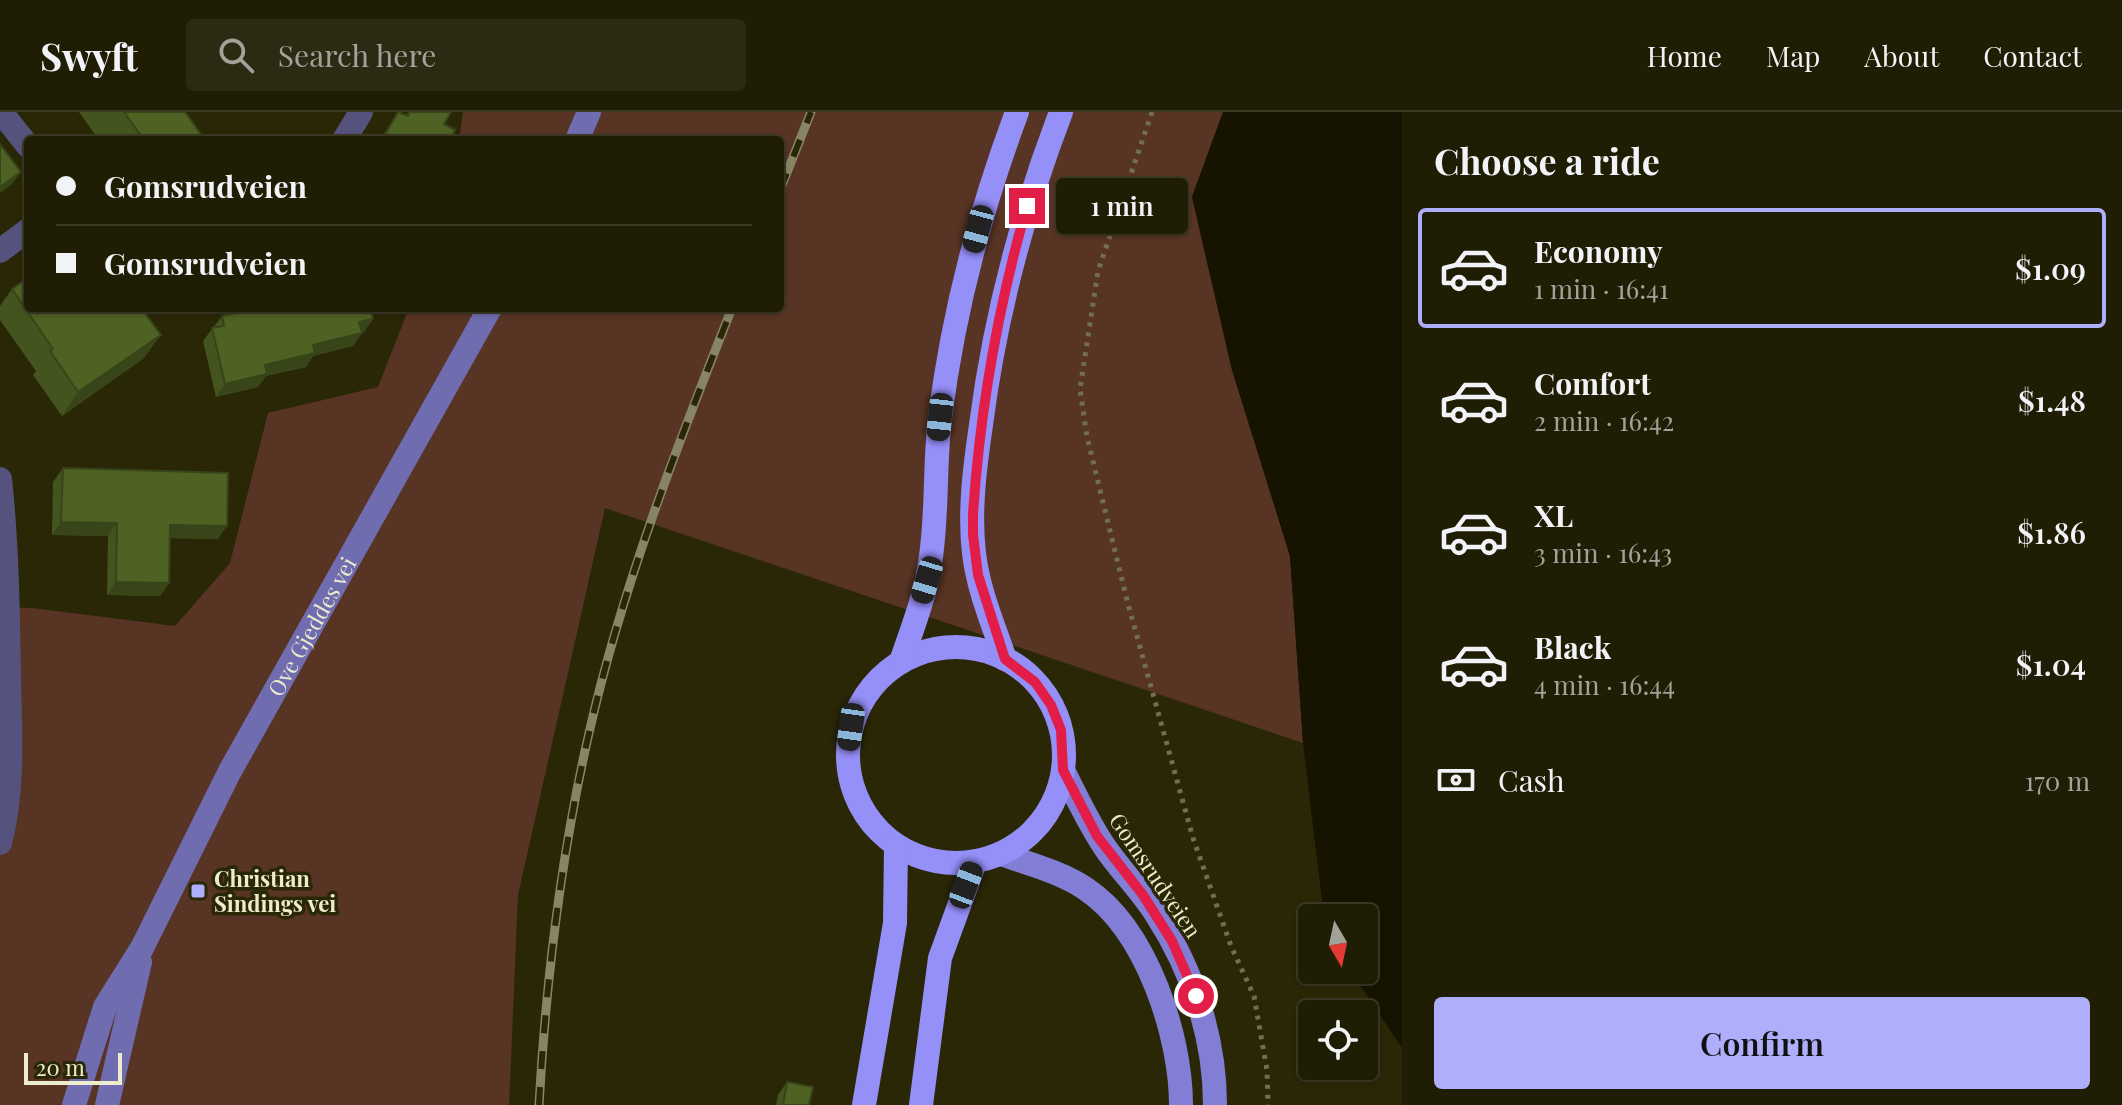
<!DOCTYPE html>
<html lang="en">
<head>
<meta charset="utf-8">
<style>
	:root { --surface:#201d05; --page:#2d2a13; --text:#f1f3f6; --muted:#a2a29a; --line:#3d3b27; --accent:#afaefa }
	body { margin:0; font-family:"Playfair Display",serif; background:var(--page); color:var(--text); height:100vh; display:flex; flex-direction:column; font-size:30px; white-space:nowrap }
	* { box-sizing:border-box; margin:0 }
	p { font-size:26px; color:var(--muted) }
	.icon { flex:none; width:44px; height:44px; fill:none; stroke:currentColor; stroke-width:2; stroke-linecap:round; stroke-linejoin:round }
	.map { position:relative; flex:1; overflow:hidden }
	.details { display:flex; flex-direction:column; background:var(--surface); width:720px }
	.details>* { flex:none }
	.banner { position:absolute; left:24px; top:24px; width:760px; height:176px; border-radius:8px; box-shadow:0 2px 6px #0004,0 0 0 2px var(--line); display:grid; align-content:center; height:176px; padding:0 32px; background:var(--surface) }
	.needle { width:52px; rotate:171deg }
	.controls { position:absolute; left:1298px; top:792px; display:grid; gap:16px }
	.controls a { display:grid; place-items:center; width:80px; height:80px; border-radius:8px; background:var(--surface); box-shadow:0 2px 6px #0004,0 0 0 2px var(--line); font-size:40px }
	.scale { position:absolute; left:24px; bottom:20px; width:98px; box-sizing:border-box; padding-left:8px; border:4px solid #edeccd; border-top:0; font-size:22px; line-height:28px; white-space:nowrap; color:#edeccd; -webkit-text-stroke:6px #2a2707; paint-order:stroke }
	.end { position:absolute; width:36px; height:36px; margin:-18px; border:10px solid #e11d48; background:#fff; box-shadow:0 0 0 4px #fff }
	.from { border-radius:50% }
	.bubble { position:absolute; height:56px; border-radius:8px; background:var(--surface); box-shadow:0 2px 6px #0004,0 0 0 2px var(--line); font-size:26px; font-weight:600; line-height:56px; text-align:center }
	.car { position:absolute; width:24px; height:48px; margin:-24px -12px; border-radius:10px; box-shadow:0 0 6px 2px #0007; background:linear-gradient(#222 24%,#8ab4d8 0 40%,#222 0 76%,#8ab4d8 0 86%,#222 0) }
	.banner b { display:flex; align-items:center; gap:28px; height:76px; font-size:30px }
	.banner b+b { border-top:2px solid var(--line) }
	.banner i { width:20px; height:20px; background:var(--text) }
	ul { padding:0; list-style:none }
	li { display:flex; align-items:center; gap:24px; height:120px; margin:0 16px 12px; padding:0 16px; border:4px solid transparent; border-radius:8px }
	li div { flex:1 }
	li b { display:block; font-size:30px }
	li em { font-style:normal; font-weight:600 }
	li.on { border-color:var(--accent) }
	li>.icon { width:72px; height:72px; stroke-width:1.5 }
	h2 { padding:0 32px; font-size:36px; line-height:96px }
	.pay { display:flex; align-items:center; gap:20px; height:88px; padding:0 32px; font-size:30px }
	.pay p { margin-inline-start:auto }
	.action { display:flex; gap:16px; margin-top:auto; padding:16px 32px }
	.action a { flex:1; height:92px; border-radius:8px; background:var(--accent); color:#111; font-size:32px; font-weight:600; line-height:92px; text-align:center }
	header { display:flex; align-items:center; gap:48px; box-sizing:border-box; height:112px; padding:0 40px; background:var(--surface); border-bottom:2px solid var(--line) }
	header strong { font-size:38px }
	nav { display:flex; gap:44px; margin-inline-start:auto; font-size:28px }
	.search { width:560px; height:72px; background:var(--page); display:flex; align-items:center; gap:20px; box-sizing:border-box; padding:0 28px; border-radius:8px; color:var(--muted); font-size:30px }
	main { display:flex; flex:1; min-height:0 }
	.map>svg:first-child { display:block }
	.green { fill:#583424 }
	.water { fill:#161401 }
	.lines { fill:none; stroke-linecap:round; stroke-linejoin:round }
	.path { stroke:#716f4f; stroke-width:5; stroke-dasharray:4 6; stroke-linecap:butt }
	.street { stroke:#55537e; stroke-width:24 }
	.secondary { stroke:#6f6caf; stroke-width:24 }
	.primary { stroke:#837ed5; stroke-width:24 }
	.highway { stroke:#958ff8; stroke-width:24 }
	.rail-casing { stroke:#878566; stroke-width:9 }
	.rail { stroke:#2a2707; stroke-width:6; stroke-dasharray:18; stroke-linecap:butt }
	.wall { fill:#43541e }
	.shaded-wall { fill:#374518 }
	.building { fill:#4e6223; stroke:#374518; stroke-width:2 }
	.route { stroke:#e11d48; stroke-width:10 }
	.poi-dot { fill:#afaefa; stroke:#2a2707; stroke-width:3 }
	.labels { text-anchor:middle; dominant-baseline:central; stroke-width:7; stroke-linejoin:round; paint-order:stroke }
	.street-label { font-size:22px; fill:#edeccd; stroke:#2a2707 }
	.poi-label { font-size:22px; font-weight:bold; fill:#edeccd; stroke:#2a2707; text-anchor:start }
</style>
</head>
<body>
<header>
<strong>Swyft</strong>
<div class="search"><svg class="icon" aria-label="search" viewBox="0 0 24 24"><circle cx="10" cy="10" r="6"/><path d="M15 15l6 6"/></svg>Search here</div>
<nav><a>Home</a><a>Map</a><a>About</a><a>Contact</a></nav>
</header>
<main>
<div class="map">
<svg width="1402" height="993" viewBox="0 0 1402 993">
	<rect width="100%" height="100%" fill="#2a2707"/>
	<!-- green -->
	<polygon class="green" points="463,0 1223,0 1192,85 1232,258 1290,444 1303,631 605,396 518,783 509,993 0,993 0,517 3,495 32,496 175,514 230,451 268,301 378,275 409,196 780,196 780,28 459,28"/>
	<!-- water -->
	<polygon class="water" points="1223,0 1402,0 1402,936 1350,858 1364,858 1364,806 1324,806 1303,631 1290,444 1232,258 1192,85"/>
	<g class="lines">
		<!-- path -->
		<polyline class="path" points="1152,0 1098,159 1080,277 1087,325 1128,492 1193,726 1231,834 1254,884 1267,958 1268,993"/>
		<!-- street -->
		<g class="street">
			<polyline points="1,0 28,34"/>
			<polyline points="344,28 361,0"/>
			<polyline points="0,139 28,118"/>
			<path d="M0,367c7,65 8,132 9,198 1,56 5,112 -9,166"/>
		</g>
		<!-- secondary -->
		<g class="secondary">
			<polyline points="577,28 589,0"/>
			<path id="s1" d="M74,993l31,-98 37,-59 88,-177 260,-463"/>
			<polyline points="107,993 140,850"/>
		</g>
		<!-- primary -->
		<g class="primary">
			<path d="M1063,658c13,26 25,52 41,76 16,24 37,44 52,68 37,57 59,124 59,191"/>
			<path d="M1001,742c28,10 60,18 85,35 61,41 95,147 95,216"/>
		</g>
		<!-- highway -->
		<g class="highway">
			<circle cx="956" cy="643" r="108"/>
			<path d="M1005,547c-12,-35 -27,-70 -31,-106 -5,-42 1,-87 7,-128 14,-109 41,-211 80,-313"/>
			<path d="M901,550c11,-33 24,-65 29,-99 8,-48 4,-97 10,-145 13,-105 40,-207 77,-306"/>
			<polyline points="864,993 895,811 896,734"/>
			<polyline points="921,993 940,846 975,750"/>
		</g>
		<defs>
			<g id="rail">
				<polyline points="780,78 811,0"/>
				<path d="M539,993c7,-125 22,-250 50,-372 33,-146 88,-287 143,-425"/>
			</g>
		</defs>
		<!-- rail casing -->
		<use href="#rail" class="rail-casing"/>
		<!-- rail -->
		<use href="#rail" class="rail"/>
	</g>
	<!-- wall -->
	<g class="wall">
		<polygon points="79,0 185,0 205,28 99,28"/>
		<polygon points="398,0 406,4 408,0 451,0 444,12 450,28 380,28"/>
		<polygon points="12,177 144,246 62,304 33,263 36,259 0,208 0,194"/>
		<polygon points="231,196 371,196 373,207 364,220 362,220 353,234 313,244 306,255 266,264 258,275 216,285 203,229 222,204 226,203"/>
		<polygon points="63,356 218,427 170,426 169,471 160,484 107,483 108,424 52,423 53,370"/>
		<polygon points="787,970 809,993 776,993 778,983"/>
	</g>
	<!-- shaded-wall -->
	<g class="shaded-wall">
		<polygon points="21,60 12,72 0,81 0,75"/>
		<polygon points="373,207 364,220 350,223 359,210"/>
		<polygon points="362,221 353,234 313,244 306,255 266,264 258,275 216,285 225,272 265,253 313,233"/>
		<polygon points="161,223 144,246 62,304 78,280"/>
		<polygon points="61,410 117,411 108,424 52,423"/>
		<polygon points="170,413 227,414 218,427 161,426"/>
		<polygon points="116,470 169,471 160,484 107,483"/>
	</g>
	<!-- building -->
	<g class="building">
		<polygon points="124,0 185,0 205,28 144,28"/>
		<polygon points="398,0 408,4 410,0 451,0 444,12 455,18 450,28 382,28"/>
		<polygon points="0,32 21,60 0,75"/>
		<polygon points="28,166 28,196 141,196 161,223 78,280 50,239 53,237 12,177"/>
		<polygon points="235,196 371,196 373,207 359,210 362,221 313,233 315,241 265,253 267,262 225,272 212,216 224,214 222,204 236,201"/>
		<polygon points="63,356 228,361 227,414 170,413 169,471 116,470 117,411 61,410"/>
		<polygon points="787,970 813,975 809,993 783,993"/>
	</g>
	<g class="lines">
		<!-- route -->
		<path class="route" d="M1027,94c-29,101 -47,202 -54,308v21l5,40 27,84 30,23 16,23 10,25 2,40 34,66 46,59 29,46 24,55"/>
	</g>
	<!-- markers -->
	<rect class="poi-dot" x="190" y="771" width="16" height="16" rx="4"/>
	<g class="labels">
		<!-- street labels -->
		<g class="street-label">
			<text stroke="none"><textPath href="#s1" startOffset="536">Ove Gjeddes vei</textPath></text>
			<text transform="translate(1156 763) rotate(56)">Gomsrudveien</text>
		</g>
		<!-- poi labels -->
		<g class="poi-label">
			<text x="214" y="766">Christian<tspan x="214" dy="25">Sindings vei</tspan></text>
		</g>
	</g>
</svg>
<div class="controls">
<a><svg class="needle" viewBox="-14 -14 28 28"><path d="M0-13l5 13h-10z" fill="#e53935"/><path d="M0 13l5-13h-10z" fill="#a2a29a"/></svg></a>
<a><svg class="icon" aria-label="locate" viewBox="0 0 24 24"><circle cx="12" cy="12" r="6"/><path d="M12 2v4M12 18v4M2 12h4M18 12h4"/></svg></a>
</div>
<div class="scale">20 m</div>
<i class="end from" style="left:1196px;top:884px"></i>
<i class="end" style="left:1027px;top:94px"></i>
<div class="bubble" style="left:1056px;top:66px;width:132px">1 min</div>
<i class="car" style="left:978px;top:117px;rotate:195deg"></i>
<i class="car" style="left:940px;top:305px;rotate:186deg"></i>
<i class="car" style="left:927px;top:468px;rotate:197deg"></i>
<i class="car" style="left:851px;top:615px;rotate:188deg"></i>
<i class="car" style="left:966px;top:773px;rotate:21deg"></i>
<div class="banner">
<b><i class="from"></i>Gomsrudveien</b>
<b><i></i>Gomsrudveien</b>
</div>
</div>
<section class="details">
<h2>Choose a ride</h2>
<ul>
<li class="on"><svg class="icon" aria-label="car" viewBox="0 0 24 24"><path d="M5 17H2v-5l4-1 3-4h7l3 4 3 1v5h-3M9 17h6M6 11h13"/><circle cx="7" cy="17" r="2"/><circle cx="17" cy="17" r="2"/></svg><div><b>Economy</b><p>1 min · 16:41</p></div><em>$1.09</em></li>
<li><svg class="icon" aria-label="car" viewBox="0 0 24 24"><path d="M5 17H2v-5l4-1 3-4h7l3 4 3 1v5h-3M9 17h6M6 11h13"/><circle cx="7" cy="17" r="2"/><circle cx="17" cy="17" r="2"/></svg><div><b>Comfort</b><p>2 min · 16:42</p></div><em>$1.48</em></li>
<li><svg class="icon" aria-label="car" viewBox="0 0 24 24"><path d="M5 17H2v-5l4-1 3-4h7l3 4 3 1v5h-3M9 17h6M6 11h13"/><circle cx="7" cy="17" r="2"/><circle cx="17" cy="17" r="2"/></svg><div><b>XL</b><p>3 min · 16:43</p></div><em>$1.86</em></li>
<li><svg class="icon" aria-label="car" viewBox="0 0 24 24"><path d="M5 17H2v-5l4-1 3-4h7l3 4 3 1v5h-3M9 17h6M6 11h13"/><circle cx="7" cy="17" r="2"/><circle cx="17" cy="17" r="2"/></svg><div><b>Black</b><p>4 min · 16:44</p></div><em>$1.04</em></li>
</ul>
<div class="pay"><svg class="icon" aria-label="cash" viewBox="0 0 24 24"><path d="M3 7h18v10H3z"/><circle cx="12" cy="12" r="2"/></svg>Cash<p>170 m</p></div>
<div class="action"><a>Confirm</a></div>
</section>
</main>
</body>
</html>
